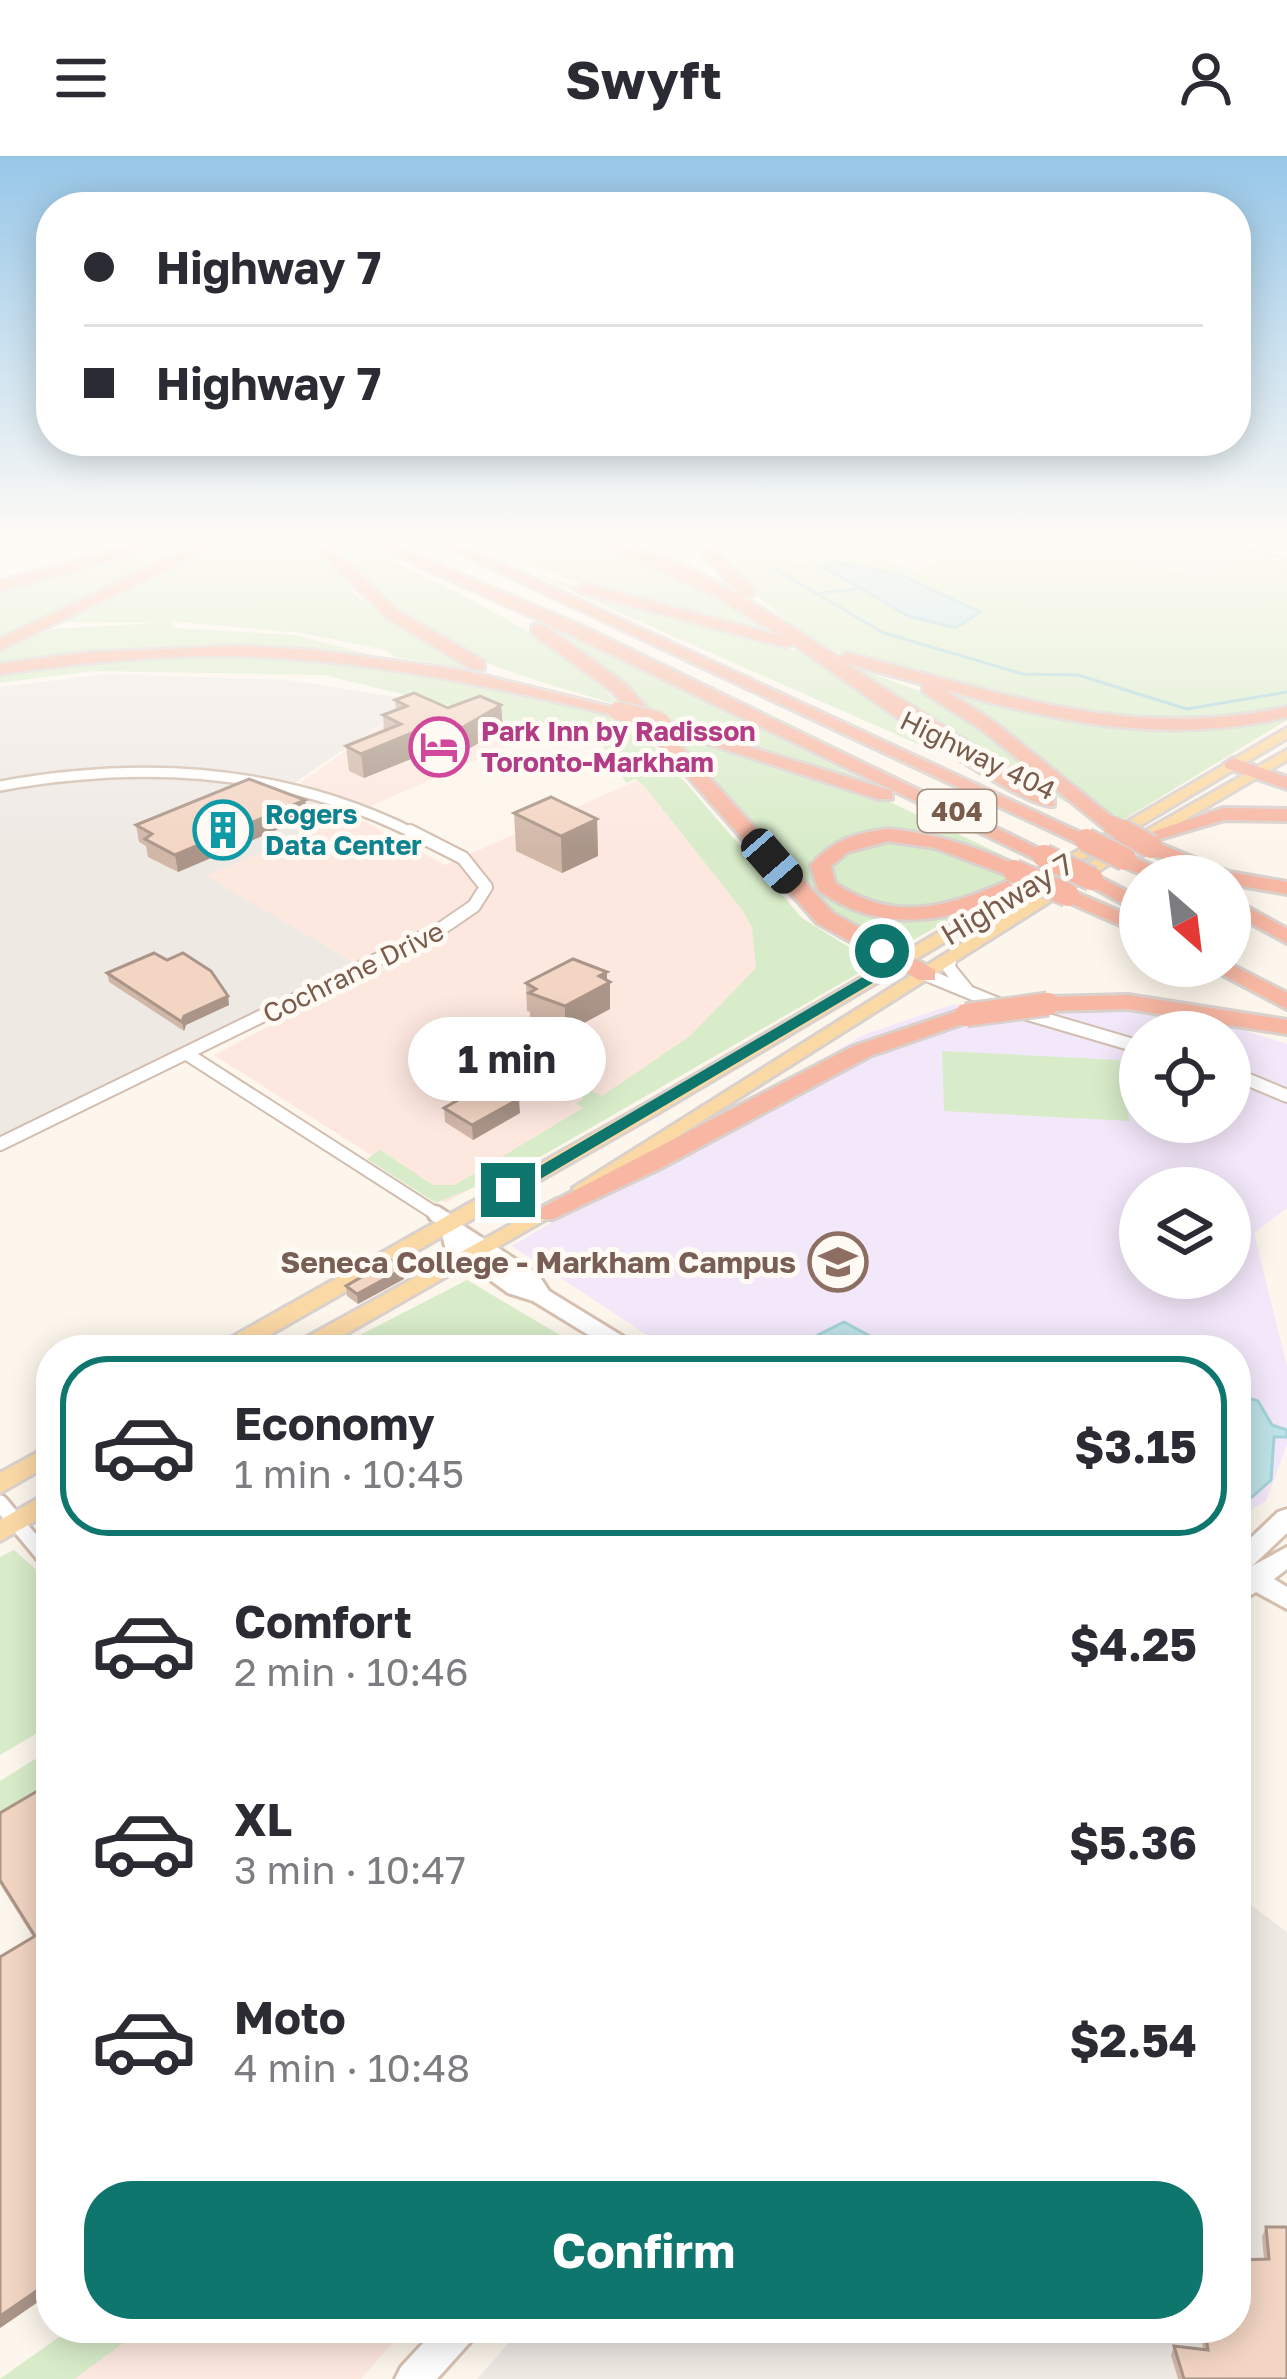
<!DOCTYPE html>
<html lang="en">
<head>
<meta charset="utf-8">
<style>
	:root { --surface:#fff; --page:#f7f7f7; --text:#2b2b33; --muted:#7c7c81; --line:#e1e1e2; --accent:#0f766e }
	body { margin:0; font-family:"Golos Text",sans-serif; background:var(--page); color:var(--text); height:100vh; display:flex; flex-direction:column; font-size:45px; white-space:nowrap }
	* { box-sizing:border-box; margin:0 }
	p { font-size:39px; color:var(--muted) }
	.icon { flex:none; width:66px; height:66px; fill:none; stroke:currentColor; stroke-width:2; stroke-linecap:round; stroke-linejoin:round }
	.map { position:relative; flex:1; overflow:hidden }
	.sheet { position:absolute; left:36px; top:1179px; width:1215px; height:1008px; display:flex; flex-direction:column; background:var(--surface); border-radius:48px; box-shadow:0 6px 30px #0003 }
	.sheet>* { flex:none }
	.top-card { position:absolute; left:36px; top:36px; width:1215px; height:264px; border-radius:48px; box-shadow:0 6px 30px #0003; display:grid; align-content:center; height:264px; padding:0 48px; background:var(--surface) }
	.needle { width:78px; rotate:152deg }
	.fabs { position:absolute; left:1119px; top:699px; display:grid; gap:24px }
	.fabs a { display:grid; place-items:center; width:132px; height:132px; border-radius:50%; background:var(--surface); box-shadow:0 6px 30px #0003; font-size:60px }
	.end { position:absolute; width:54px; height:54px; margin:-27px; border:15px solid #0f766e; background:#fff; box-shadow:0 0 0 6px #fff }
	.from { border-radius:50% }
	.bubble { position:absolute; height:84px; border-radius:42px; background:var(--surface); box-shadow:0 6px 30px #0003; font-size:39px; font-weight:700; line-height:84px; text-align:center }
	.car { position:absolute; width:36px; height:72px; margin:-36px -18px; border-radius:15px; box-shadow:0 0 9px 3px #0007; background:linear-gradient(#222 24%,#8ab4d8 0 40%,#222 0 76%,#8ab4d8 0 86%,#222 0) }
	.top-card b { display:flex; align-items:center; gap:42px; height:114px; font-size:45px }
	.top-card b+b { border-top:3px solid var(--line) }
	.top-card i { width:30px; height:30px; background:var(--text) }
	ul { padding:21px 0 0; list-style:none }
	li { display:flex; align-items:center; gap:36px; height:180px; margin:0 24px 18px; padding:0 24px; border:6px solid transparent; border-radius:48px }
	li div { flex:1 }
	li b { display:block; font-size:45px }
	li em { font-style:normal; font-weight:700 }
	li.on { border-color:var(--accent) }
	li>.icon { width:108px; height:108px; stroke-width:1.5 }
	.cta { display:flex; gap:24px; margin-top:auto; padding:24px 48px }
	.cta a { flex:1; height:138px; border-radius:48px; background:var(--accent); color:#fff; font-size:48px; font-weight:700; line-height:138px; text-align:center }
	header { display:flex; justify-content:space-between; align-items:center; height:156px; padding:0 48px; background:var(--surface); font-size:54px; font-weight:700 }
	.map>svg:first-child { display:block }
	.commercial { fill:#fde8e0 }
	.industrial { fill:#efe9e4 }
	.education { fill:#f3e8fa; fill-rule:evenodd }
	.green { fill:#d8ecc9; fill-rule:evenodd }
	.water { fill:#bfe3e8; stroke:#a5d3da; stroke-width:3 }
	.lines { fill:none; stroke-linecap:round; stroke-linejoin:round }
	.stream-far1 { stroke:#a5d3da; stroke-width:3 }
	.stream { stroke:#a5d3da; stroke-width:4.5 }
	.street-far2-casing { stroke:#d1beb0; stroke-width:14 }
	.street-far1-casing { stroke:#d1beb0; stroke-width:16 }
	.street-casing { stroke:#d1beb0; stroke-width:21 }
	.secondary-casing { stroke:#d6c0b0; stroke-width:6 }
	.primary-casing { stroke:#dad1cd; stroke-width:6 }
	.highway-casing { stroke:#dad1cd; stroke-width:6 }
	.street-far2 { stroke:#fff; stroke-width:9 }
	.street-far1 { stroke:#fff; stroke-width:12 }
	.street { stroke:#fff; stroke-width:15 }
	.secondary { fill:#fff; fill-rule:evenodd }
	.primary { fill:#fbd9a5; fill-rule:evenodd }
	.highway { fill:#f7b7a3; fill-rule:evenodd }
	.highway-bridge-far1-casing { stroke:#dad1cd; stroke-width:22; stroke-linecap:butt }
	.highway-bridge-casing { stroke:#dad1cd; stroke-width:27; stroke-linecap:butt }
	.highway-bridge-far1 { stroke:#f7b7a3; stroke-width:18 }
	.highway-bridge { stroke:#f7b7a3; stroke-width:22 }
	.wall { fill:#d1b7a8 }
	.shaded-wall { fill:#aa9588 }
	.building { fill:#f3d5c3; stroke:#aa9588; stroke-width:3 }
	.route { fill:#0f766e }
	.labels { text-anchor:middle; dominant-baseline:central; stroke-width:10; stroke-linejoin:round; paint-order:stroke }
	.far-hotel-label { font-size:27px; font-weight:bold; fill:#b23c85; stroke:#fffaf3; text-anchor:start }
	.far-street-label { font-size:27px; fill:#7a5c4d; stroke:#fffaf3 }
	.shield { fill:#fffaf3; stroke:#a28b7f; stroke-width:3 }
	.shield-label { font-size:27px; font-weight:bold; fill:#7a5c4d }
	.far-culture-label { font-size:27px; font-weight:bold; fill:#0d838f; stroke:#fffaf3; text-anchor:start }
	.street-label { font-size:30px; fill:#7a5c4d; stroke:#fffaf3 }
	.education-label { font-size:30px; font-weight:bold; fill:#785e54; stroke:#fffaf3; text-anchor:end }
</style>
</head>
<body>
<header><svg class="icon" aria-label="menu" viewBox="0 0 24 24"><path d="M4 6h16M4 12h16M4 18h16"/></svg>Swyft<svg class="icon" aria-label="person" viewBox="0 0 24 24"><circle cx="12" cy="8" r="4"/><path d="M4 21q1-7 8-7t8 7"/></svg></header>
<div class="map">
<svg width="1287" height="2223" viewBox="0 0 1287 2223">
	<rect width="100%" height="100%" fill="#fdf6ec"/>
	<!-- commercial -->
	<g class="commercial">
		<polygon points="755,385 986,385 916,415 862,394 797,407"/>
		<polygon points="417,544 546,573 371,650 300,627"/>
		<polygon points="638,624 694,679 772,794 721,864 612,950 446,1047 214,899 372,816 205,720 351,658 445,709"/>
		<polygon points="72,2172 406,2172 361,2223 0,2223"/>
	</g>
	<!-- industrial -->
	<g class="industrial">
		<polygon points="1140,385 1180,385 1249,395 1204,422 1119,402"/>
		<polygon points="107,518 287,524 417,544 281,636 351,658 206,720 354,806 0,983 0,531"/>
		<polygon points="1236,1738 1287,1776 1287,2223 477,2223 522,2172 1236,2172"/>
	</g>
	<!-- education -->
	<path class="education" d="M1071,839l87,8 129,41v164l-33,25 33,133v79l-21,56 -30,17v-168h-566l-158,-104 351,-211 88,-30zM1140,876h90v90h-90zM1140,1032h90v90h-90z"/>
	<!-- green -->
	<g class="green">
		<polygon points="192,385 209,385 0,484 0,437"/>
		<polygon points="229,385 308,385 326,398 356,439 392,467 482,514 395,501 385,494 302,477 169,465 174,472 294,479 372,499 194,491 0,509 0,494 53,473 160,467 64,466 182,402"/>
		<path d="M324,385h26c96,46 195,87 271,165 -76,-24 -161,-43 -224,-93 -27,-22 -46,-51 -73,-72z"/>
		<polygon points="467,385 589,385 689,422 788,482 592,432"/>
		<path d="M704,385h51l42,22 65,-13 54,21 70,-30h154l-19,17 83,20 45,-27 38,7v150l-130,15 -109,-17 -232,-60 -75,-65zM849,406l77,24 19,41 -53,-18 -69,-41z"/>
		<polygon points="543,420 812,499 945,593 934,595 539,421"/>
		<polygon points="545,468 878,631 656,560 611,517 540,469"/>
		<polygon points="183,498 297,499 399,509 630,562 802,762 868,803 866,813 488,1031 482,1028 436,1047 367,1003 380,994 433,1029 455,1029 583,952 576,948 584,942 525,910 535,904 602,940 690,880 756,812 752,771 743,755 646,632 636,623 626,627 601,587 324,519 92,515 0,527 0,518"/>
		<polygon points="844,508 943,543 1088,657 993,609"/>
		<polygon points="929,529 1137,571 1287,564 1118,667"/>
		<path d="M667,573l210,67 162,76 -127,-38 -85,17 -3,41c41,35 87,10 131,24l-57,33 -67,-39z"/>
		<path d="M879,684l69,10 73,29c-62,24 -142,57 -193,-3l1,-11 18,-16z"/>
		<polygon points="942,895 1119,904 1129,965 944,955"/>
		<polygon points="467,1124 585,1194 331,1194"/>
		<polygon points="14,1394 51,1427 51,1569 0,1599 0,1401"/>
		<polygon points="51,1593 51,1639 0,1669 0,1625"/>
		<polygon points="72,2172 144,2172 74,2223 0,2223"/>
	</g>
	<!-- water -->
	<g class="water">
		<polygon points="834,406 898,418 980,456 956,472 908,460 823,411"/>
		<polygon points="844,1166 896,1194 788,1194"/>
		<polygon points="1236,1238 1258,1245 1272,1269 1287,1274 1287,1281 1274,1281 1271,1324 1252,1341 1236,1341"/>
	</g>
	<g class="lines">
		<!-- stream-far1 -->
		<g class="stream-far1">
			<polyline points="776,414 884,477 1023,518 1078,519 1187,553 1287,536"/>
			<polyline points="814,438 856,433"/>
		</g>
		<!-- stream -->
		<polyline class="stream" points="353,1188 354,1194"/>
		<defs>
			<path id="street-far2" d="M0,630c143,-26 284,-18 415,48"/>
			<g id="street-far1">
				<polyline points="950,804 949,812 967,834"/>
				<polyline points="927,819 1000,849"/>
				<polyline points="1021,856 1140,891"/>
				<polyline points="187,898 441,1061"/>
				<polyline points="1230,916 1287,940"/>
				<polyline points="0,988 442,772 474,750 486,731 463,702 410,675"/>
			</g>
			<g id="street">
				<polyline points="436,1058 450,1067"/>
				<polyline points="0,1347 51,1408"/>
			</g>
			<g id="secondary">
				<polygon points="1213,385 1238,385 1287,392 1287,400"/>
				<polygon points="450,1061 538,1118 549,1135 637,1189 640,1194 613,1194 533,1145 508,1137 445,1091 440,1067"/>
				<polygon points="1287,1353 1287,1377 1252,1410 1287,1391 1287,1413 1274,1423 1287,1431 1287,1453 1256,1436 1236,1448 1236,1396 1278,1356"/>
				<polygon points="437,2172 477,2172 472,2184 437,2223 395,2223 401,2211"/>
			</g>
			<g id="primary">
				<polygon points="1287,572 1287,582 658,957 243,1194 215,1194 218,1189 644,949"/>
				<polygon points="1287,594 1287,604 1103,712 590,1036 576,1036 573,1032 1091,706"/>
				<polygon points="557,1043 567,1049 564,1053 318,1194 290,1194 293,1189"/>
				<polygon points="51,1289 51,1308 0,1337 0,1317"/>
				<polygon points="51,1335 51,1356 0,1385 0,1364"/>
			</g>
			<g id="highway">
				<polygon points="152,385 176,385 0,435 0,425"/>
				<polygon points="206,385 225,385 0,494 0,483"/>
				<polygon points="310,385 325,385 398,455 484,505 484,513 472,513 386,461"/>
				<polygon points="364,385 384,385 584,471 1054,700 1051,704 1037,704 572,479"/>
				<polygon points="433,385 452,385 1096,684 1086,690 1079,688"/>
				<path d="M595,385c67,-3 187,80 244,117l8,-5c154,39 278,89 440,54v10c-123,28 -223,6 -342,-27l48,31 129,104 -10,6 -7,-2 -124,-100 -58,-37v-8l-78,-21 209,135v8c-35,5 -220,-135 -261,-162l-7,3 -207,-55 -2,-3 8,-5 196,52 -66,-40z"/>
				<polygon points="692,385 707,385 753,434 753,440 741,440"/>
				<polygon points="532,469 544,469 624,527 656,562 892,635 892,643 878,643 666,574 833,757 935,814 935,824 919,824 817,767 612,535 532,477"/>
				<path d="M237,490l75,4 149,20 166,41 -9,5c-125,-30 -251,-57 -380,-60 -80,-2 -159,7 -238,18v-10l82,-11z"/>
				<polygon points="1233,602 1287,621 1287,633 1226,612 1224,608"/>
				<polygon points="1287,653 1287,665 1224,664 1153,685 1229,716 1287,726 1287,738 1230,728 1230,720 1203,720 1144,695 1141,691 1145,686 1137,681 1223,652"/>
				<path d="M888,673c48,4 90,19 133,38v8l27,-10 10,6c-13,12 -34,18 -51,25 -66,28 -128,37 -189,-6l-7,-25c22,-25 45,-32 77,-36zM888,685l47,7 72,27 13,1c-66,28 -120,51 -185,7l-4,-17 17,-14z"/>
				<path d="M1125,697l42,19 3,4c-21,0 -39,-1 -55,-17z"/>
				<polygon points="1092,717 1140,742 1140,757 1085,727 1082,723"/>
				<polygon points="1068,733 1140,764 1140,778 1061,743 1058,739"/>
				<polygon points="1230,741 1287,773 1287,787 1230,756"/>
				<polygon points="1230,808 1287,837 1287,853 1206,810"/>
				<polygon points="1128,839 1287,864 1287,878 1128,853 1048,855 1037,848 1048,841"/>
				<polygon points="966,852 977,859 974,864 870,900 661,1012 553,1063 535,1063 531,1057 854,890"/>
			</g>
		</defs>
		<!-- street-far2 casing -->
		<use href="#street-far2" class="street-far2-casing"/>
		<!-- street-far1 casing -->
		<use href="#street-far1" class="street-far1-casing"/>
		<!-- street casing -->
		<use href="#street" class="street-casing"/>
		<!-- secondary casing -->
		<use href="#secondary" class="secondary-casing"/>
		<!-- primary casing -->
		<use href="#primary" class="primary-casing"/>
		<!-- highway casing -->
		<use href="#highway" class="highway-casing"/>
		<!-- street-far2 -->
		<use href="#street-far2" class="street-far2"/>
		<!-- street-far1 -->
		<use href="#street-far1" class="street-far1"/>
		<!-- street -->
		<use href="#street" class="street"/>
		<!-- secondary -->
		<use href="#secondary" class="secondary"/>
		<!-- primary -->
		<use href="#primary" class="primary"/>
		<!-- highway -->
		<use href="#highway" class="highway"/>
		<defs>
			<g id="highway-bridge-far1">
				<polyline points="618,555 661,566"/>
				<polyline points="1112,669 1128,678"/>
			</g>
			<g id="highway-bridge">
				<polyline points="1123,675 1151,691"/>
				<polyline points="1086,684 1125,703"/>
				<polyline points="1044,700 1092,723"/>
				<polyline points="1014,715 1068,739"/>
				<polyline points="966,859 1048,848"/>
			</g>
		</defs>
		<!-- highway-bridge-far1 casing -->
		<use href="#highway-bridge-far1" class="highway-bridge-far1-casing"/>
		<!-- highway-bridge casing -->
		<use href="#highway-bridge" class="highway-bridge-casing"/>
		<!-- highway-bridge-far1 -->
		<use href="#highway-bridge-far1" class="highway-bridge-far1"/>
		<!-- highway-bridge -->
		<use href="#highway-bridge" class="highway-bridge"/>
	</g>
	<!-- wall -->
	<g class="wall">
		<polygon points="395,544 448,552 501,549 503,573 465,595 421,599 364,622 349,615 346,590 384,575 383,559 396,554"/>
		<polygon points="514,657 597,663 598,700 562,717 516,695"/>
		<polygon points="307,661 178,716 148,701 146,690 139,686 136,669"/>
		<polygon points="107,817 228,840 229,849 186,869 184,875 109,826"/>
		<polygon points="607,824 610,826 610,853 565,877 530,864 530,856 527,855 526,827"/>
		<polygon points="444,952 520,957 473,984 445,966"/>
		<polygon points="404,1123 358,1148 347,1140 346,1130"/>
		<polygon points="51,1627 51,2137 0,2172 33,1781 0,1728 0,1657"/>
		<polygon points="1266,2071 1287,2223 1178,2223 1171,2199 1174,2190 1203,2193 1200,2172 1236,2172 1264,2103 1262,2081"/>
	</g>
	<!-- shaded-wall -->
	<g class="shaded-wall">
		<polygon points="501,549 503,573 465,595 463,571"/>
		<polygon points="419,574 421,599 364,622 361,598"/>
		<polygon points="305,644 307,661 178,716 175,699"/>
		<polygon points="597,663 598,700 562,717 561,680"/>
		<polygon points="607,816 607,827 610,826 610,853 565,877 565,850 599,820"/>
		<polygon points="228,840 229,849 186,869 184,875 182,866 184,860"/>
		<polygon points="519,943 520,957 473,984 472,969"/>
		<polygon points="403,1113 404,1123 358,1148 357,1138"/>
		<polygon points="51,2125 51,2137 0,2172 0,2160"/>
	</g>
	<!-- building -->
	<g class="building">
		<polygon points="414,537 448,552 480,540 501,549 463,571 419,574 361,598 346,590 401,568 383,559 407,550 395,544"/>
		<polygon points="249,623 305,644 175,699 145,683 152,678 136,669"/>
		<polygon points="551,641 597,663 561,680 514,657"/>
		<polygon points="154,797 167,804 183,797 211,815 228,840 184,860 182,866 107,817"/>
		<polygon points="573,803 607,816 599,820 610,826 565,850 529,837 536,833 526,827"/>
		<polygon points="490,926 519,943 472,969 444,952"/>
		<polygon points="391,1104 403,1113 357,1138 346,1130"/>
		<polygon points="51,1627 51,2125 0,2160 0,1801 35,1780 0,1724 0,1657"/>
		<polygon points="1266,2071 1287,2071 1287,2223 1184,2223 1174,2190 1208,2194 1205,2172 1236,2172 1236,2104 1269,2103"/>
	</g>
	<!-- sky -->
	<linearGradient id="sky" x2="0" y2="1"><stop stop-color="#97c7e8"/><stop offset="0.55" stop-color="#fefbf6"/><stop offset="1" stop-color="#fefbf6" stop-opacity="0"/></linearGradient>
	<rect width="1287" height="696" fill="url(#sky)"/>
	<!-- route -->
	<polygon class="route" points="876,792 910,805 515,1038 499,1034 890,805 876,799"/>
	<!-- icons -->
	<defs>
		<symbol id="hotel-ring" viewBox="-11 -11 22 22"><circle r="9.5" fill="#fffaf3" stroke="#d1479c" stroke-width="1.5"/><path d="M-6-4.5h1.5V1H6V5H4.5V3h-9V5H-6ZM-4 0a1.8 1.8 0 1 1 3.6 0ZM.5 0V-2.5h3Q6-2.5 6 0Z" fill="#d1479c"/></symbol>
		<symbol id="building-ring" viewBox="-11 -11 22 22"><circle r="9.5" fill="#fffaf3" stroke="#0f9aa8" stroke-width="1.5"/><path d="M-4-6H4V6H1V3H-1V6H-4ZM-2.5-4.3h1.7v1.8h-1.7ZM.8-4.3h1.7v1.8H.8ZM-2.5-1h1.7V.8h-1.7ZM.8-1h1.7V.8H.8Z" fill="#0f9aa8"/></symbol>
		<symbol id="university-ring" viewBox="-11 -11 22 22"><circle r="9.5" fill="#fffaf3" stroke="#8d6e63" stroke-width="1.5"/><path d="M0-5L7-2L0 1L-7-2ZM-4 1L0 2.5L4 1V4Q0 6-4 4Z" fill="#8d6e63"/></symbol>
	</defs>
	<g fill-rule="evenodd">
		<use href="#hotel-ring" x="406" y="558" width="66" height="66"/>
		<use href="#building-ring" x="190" y="641" width="66" height="66"/>
		<use href="#university-ring" x="805" y="1073" width="66" height="66"/>
	</g>
	<g class="labels">
		<!-- far-hotel labels -->
		<g class="far-hotel-label">
			<text x="481" y="575">Park Inn by Radisson<tspan x="481" dy="31">Toronto-Markham</tspan></text>
		</g>
		<!-- far-street labels -->
		<g class="far-street-label">
			<text transform="translate(978 599) rotate(26)">Highway 404</text>
			<text transform="translate(353 816) rotate(-26)">Cochrane Drive</text>
		</g>
		<!-- shield labels -->
		<rect class="shield" x="918" y="634" width="78" height="42" rx="9"/>
		<g class="shield-label">
			<text x="957" y="655">404</text>
		</g>
		<!-- far-culture labels -->
		<g class="far-culture-label">
			<text x="265" y="658">Rogers<tspan x="265" dy="31">Data Center</tspan></text>
		</g>
		<!-- street labels -->
		<g class="street-label">
			<text transform="translate(1007 743) rotate(-31)">Highway 7</text>
		</g>
		<!-- education labels -->
		<g class="education-label">
			<text x="796" y="1106">Seneca College - Markham Campus</text>
		</g>
	</g>
</svg>
<div class="fabs">
<a><svg class="needle" viewBox="-14 -14 28 28"><path d="M0-13l5 13h-10z" fill="#e53935"/><path d="M0 13l5-13h-10z" fill="#7c7c81"/></svg></a>
<a><svg class="icon" aria-label="locate" viewBox="0 0 24 24"><circle cx="12" cy="12" r="6"/><path d="M12 2v4M12 18v4M2 12h4M18 12h4"/></svg></a>
<a><svg class="icon" aria-label="layers" viewBox="0 0 24 24"><path d="M12 4l9 5-9 5-9-5zM3 14l9 5 9-5"/></svg></a>
</div>
<i class="end from" style="left:882px;top:795px"></i>
<i class="end" style="left:508px;top:1034px"></i>
<div class="bubble" style="left:408px;top:861px;width:198px">1 min</div>
<i class="car" style="left:772px;top:705px;rotate:139deg"></i>
<div class="top-card">
<b><i class="from"></i>Highway 7</b>
<b><i></i>Highway 7</b>
</div>
<section class="sheet">
<ul>
<li class="on"><svg class="icon" aria-label="car" viewBox="0 0 24 24"><path d="M5 17H2v-5l4-1 3-4h7l3 4 3 1v5h-3M9 17h6M6 11h13"/><circle cx="7" cy="17" r="2"/><circle cx="17" cy="17" r="2"/></svg><div><b>Economy</b><p>1 min · 10:45</p></div><em>$3.15</em></li>
<li><svg class="icon" aria-label="car" viewBox="0 0 24 24"><path d="M5 17H2v-5l4-1 3-4h7l3 4 3 1v5h-3M9 17h6M6 11h13"/><circle cx="7" cy="17" r="2"/><circle cx="17" cy="17" r="2"/></svg><div><b>Comfort</b><p>2 min · 10:46</p></div><em>$4.25</em></li>
<li><svg class="icon" aria-label="car" viewBox="0 0 24 24"><path d="M5 17H2v-5l4-1 3-4h7l3 4 3 1v5h-3M9 17h6M6 11h13"/><circle cx="7" cy="17" r="2"/><circle cx="17" cy="17" r="2"/></svg><div><b>XL</b><p>3 min · 10:47</p></div><em>$5.36</em></li>
<li><svg class="icon" aria-label="car" viewBox="0 0 24 24"><path d="M5 17H2v-5l4-1 3-4h7l3 4 3 1v5h-3M9 17h6M6 11h13"/><circle cx="7" cy="17" r="2"/><circle cx="17" cy="17" r="2"/></svg><div><b>Moto</b><p>4 min · 10:48</p></div><em>$2.54</em></li>
</ul>
<div class="cta"><a>Confirm</a></div>
</section>
</div>
</body>
</html>
